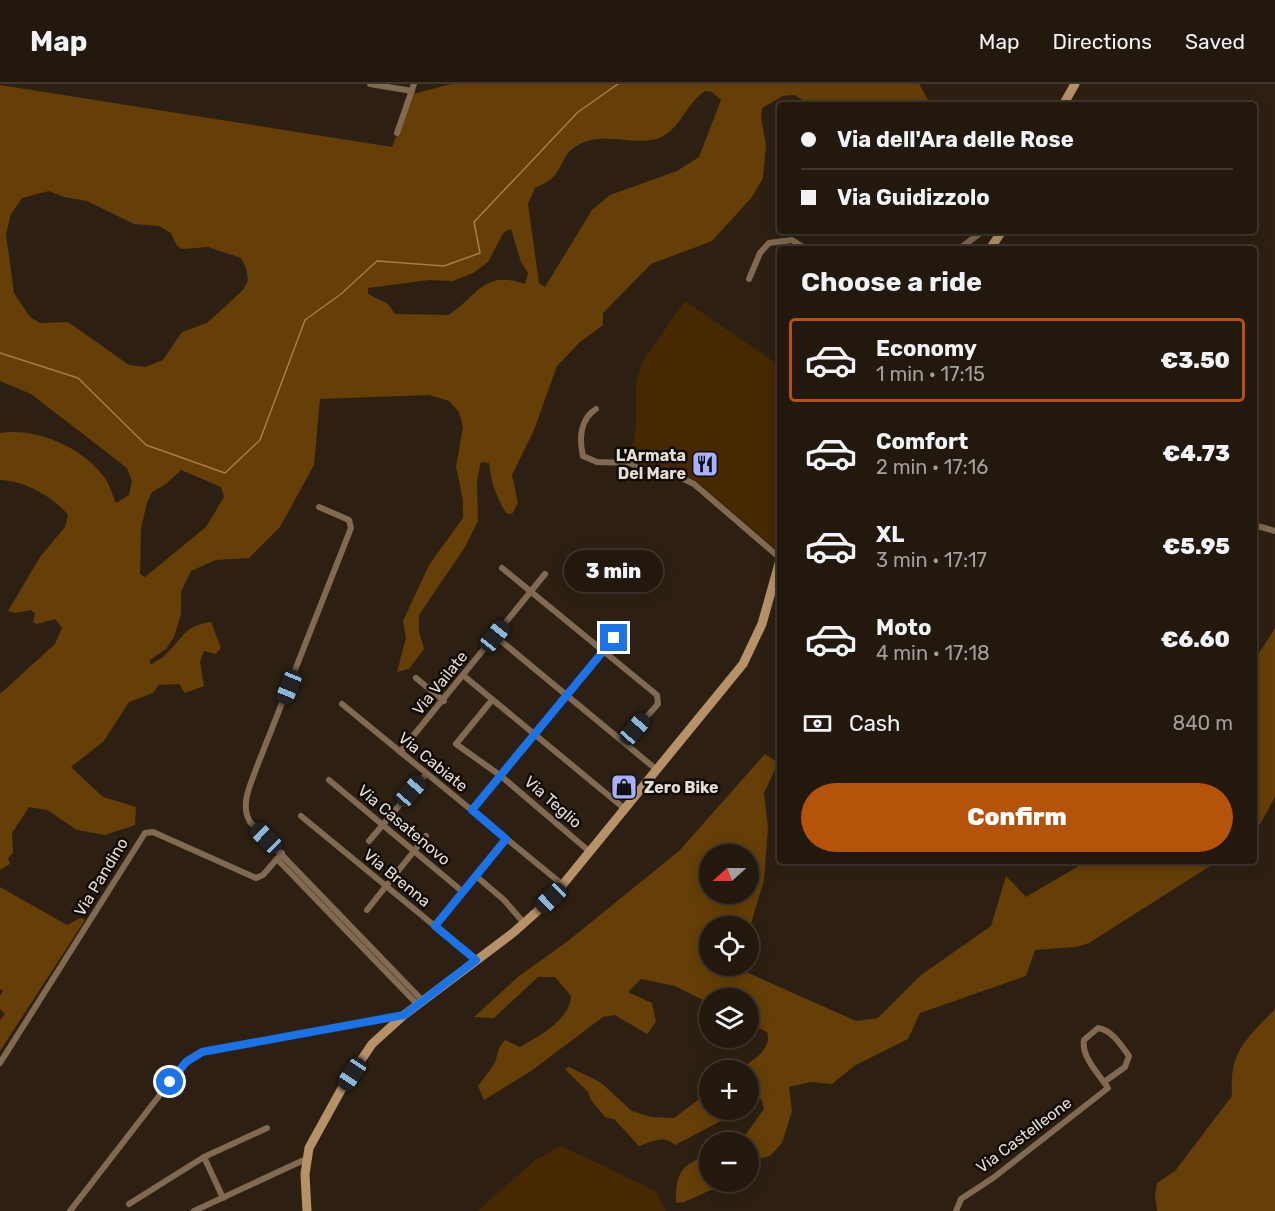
<!DOCTYPE html>
<html lang="en">
<head>
<meta charset="utf-8">
<style>
	:root { --surface:#22180e; --page:#2a2117; --text:#f1f3f6; --muted:#a2a09e; --line:#3f372e; --accent:#b45309 }
	body { margin:0; font-family:Rubik,sans-serif; background:var(--page); color:var(--text); height:100vh; display:flex; flex-direction:column; font-size:22px; white-space:nowrap }
	* { box-sizing:border-box; margin:0 }
	p { font-size:20px; color:var(--muted) }
	.icon { flex:none; width:33px; height:33px; fill:none; stroke:currentColor; stroke-width:2; stroke-linecap:round; stroke-linejoin:round }
	.map { position:relative; flex:1; overflow:hidden }
	.details { position:absolute; left:777px; top:162px; width:480px; height:618px; display:flex; flex-direction:column; background:var(--surface); border-radius:6px; box-shadow:0 3px 15px #0003,0 0 0 2px var(--line) }
	.details>* { flex:none }
	.guide { position:absolute; left:777px; top:18px; width:480px; height:132px; border-radius:6px; box-shadow:0 3px 15px #0003,0 0 0 2px var(--line); display:grid; align-content:center; height:132px; padding:0 24px; background:var(--surface) }
	.needle { width:39px; rotate:249deg }
	.controls { position:absolute; left:699px; top:760px; display:grid; gap:12px }
	.controls a { display:grid; place-items:center; width:60px; height:60px; border-radius:50%; background:var(--surface); box-shadow:0 3px 15px #0003,0 0 0 2px var(--line); font-size:30px }
	.end { position:absolute; width:27px; height:27px; margin:-14px; border:8px solid #1a73e8; background:#fff; box-shadow:0 0 0 3px #fff }
	.from { border-radius:50% }
	.bubble { position:absolute; height:42px; border-radius:21px; background:var(--surface); box-shadow:0 3px 15px #0003,0 0 0 2px var(--line); font-size:20px; font-weight:800; line-height:42px; text-align:center }
	.car { position:absolute; width:18px; height:36px; margin:-18px -9px; border-radius:8px; box-shadow:0 0 4px 2px #0007; background:linear-gradient(#222 24%,#8ab4d8 0 40%,#222 0 76%,#8ab4d8 0 86%,#222 0) }
	.guide b { display:flex; align-items:center; gap:21px; height:57px; font-size:22px }
	.guide b+b { border-top:2px solid var(--line) }
	.guide i { width:15px; height:15px; background:var(--text) }
	ul { padding:0; list-style:none }
	li { display:flex; align-items:center; gap:18px; height:84px; margin:0 12px 9px; padding:0 12px; border:3px solid transparent; border-radius:6px }
	li div { flex:1 }
	li b { display:block; font-size:22px }
	li em { font-style:normal; font-weight:800 }
	li.on { border-color:var(--accent) }
	li>.icon { width:54px; height:54px; stroke-width:1.5 }
	h2 { padding:0 24px; font-size:27px; line-height:72px }
	.pay { display:flex; align-items:center; gap:15px; height:66px; padding:0 24px; font-size:22px }
	.pay p { margin-inline-start:auto }
	.button { display:flex; gap:12px; margin-top:auto; padding:12px 24px }
	.button a { flex:1; height:69px; border-radius:36px; background:var(--accent); color:#fff; font-size:24px; font-weight:800; line-height:69px; text-align:center }
	header { display:flex; align-items:center; gap:36px; box-sizing:border-box; height:84px; padding:0 30px; background:var(--surface); border-bottom:2px solid var(--line) }
	header strong { font-size:28px }
	nav { display:flex; gap:33px; margin-inline-start:auto; font-size:21px }
	.map>svg:first-child { display:block }
	.green { fill:#462900 }
	.forest { fill:#653f07; fill-rule:evenodd }
	.lines { fill:none; stroke-linecap:round; stroke-linejoin:round }
	.stream { stroke:#a47e45; stroke-width:1.5 }
	.street { stroke:#816a51; stroke-width:6 }
	.secondary { stroke:#b79269; stroke-width:9 }
	.route { stroke:#1a73e8; stroke-width:8 }
	.labels { text-anchor:middle; dominant-baseline:central; stroke-width:5; stroke-linejoin:round; paint-order:stroke }
	.poi-label { font-size:16px; font-weight:bold; fill:#e6ddd4; stroke:#110b06; text-anchor:end }
	.street-label { font-size:16px; fill:#e6ddd4; stroke:#110b06 }
</style>
</head>
<body>
<header>
<strong>Map</strong>
<nav><a>Map</a><a>Directions</a><a>Saved</a></nav>
</header>
<div class="map">
<svg width="1275" height="1127" viewBox="0 0 1275 1127">
	<rect width="100%" height="100%" fill="#2d2012"/>
	<!-- green -->
	<g class="green">
		<polygon points="685,217 780,282 780,456 777,466 701,401 687,392 644,386 634,379 631,369 636,343 636,298 642,278"/>
		<polygon points="561,1062 654,1106 666,1127 478,1127 535,1076"/>
	</g>
	<!-- forest -->
	<g class="forest">
		<path d="M451,0h468l12,21h-118l-19,-10 -11,1 -21,12 -1,10 5,27 -3,33 -11,19 -40,44 -61,23 -48,49v12l-23,17 -23,24 -23,64 -22,45 6,28 -6,11 -6,-1c-10,-17 -15,-31 -17,-50l-8,-1 -4,18 1,41 -13,26 -46,68v16l5,18 -15,20 -12,3 9,-34 -3,-17 26,-56 34,-47v-18l-7,-33 7,-40 -4,-15 -10,-11 -20,-6 -109,4 -6,66 -34,62 -31,31 -33,2 -25,11 -10,21v22l-7,23 -8,12 -16,11v5c6,-4 13,-7 17,-12 17,-16 17,-27 44,-31l10,26 -5,6 -12,-3 -4,11 4,24 -19,7 -6,-9 -20,1 -6,8 -24,9 -25,39 -33,26 32,30 33,10 -1,18 -30,10 -28,-5 -30,-20 -18,-3 -17,26 1,20 -5,5 2,6 -10,6v-176l55,-50 7,-16 -7,-9 -18,5 -4,-2 2,-8 -4,-4 -16,3 -7,-2 32,-54 25,-30 3,-12c-14,-18 -45,-35 -68,-35v-47c35,-6 83,14 104,44 6,7 8,18 12,26l13,-8 3,-14 -5,-13 -96,-74 -31,-13v-296l392,62 21,-53zM705,7l7,1 9,8 -22,57 -22,14 -67,24 -18,15 -47,77 -6,-4 -11,-79 7,-16c5,-3 11,-5 16,-9 9,-7 12,-22 21,-30 24,-19 53,-5 80,-9 28,-5 32,-36 53,-49zM49,107l15,6 23,4 47,23 25,2 12,7 6,13 5,3 26,-2 33,11 5,10 2,12 -5,10 -36,33 -25,9 -19,28 -18,7 -16,-2 -61,-43 -28,1 -10,-6 -16,-24 -8,-59 5,-20 11,-16zM511,145l10,33 7,11 -3,11c-41,-14 -46,10 -76,31l-54,-1 -7,-10 -20,-10v-6l61,-8 24,1 20,-8 15,-11 16,-30zM181,386l40,17 3,10 -18,30 -61,50 -5,-3 1,-46 6,-25 5,-11 14,-8z"/>
		<polygon points="1275,544 1275,713 1254,751 1254,577"/>
		<path d="M765,670l13,9 -14,30 4,35 -4,52 -15,50 -1,-3h-38v39h28l-1,2 119,53 22,-3 43,-43 70,-49 15,-50 20,21 61,-36h131l-129,82 -13,4 -41,3 -9,26 -106,37 -12,26 -54,27 -22,18 -21,-2 -22,5 3,24 -10,32 -12,13 -17,4 -4,4 -1,-21h-24l22,-9 18,-25 -3,-11 -12,8 -1,-35h-10c12,-10 35,-20 29,-39l-18,-9 -1,-24h-38l-1,4 -34,-17 -34,-7 -13,13 24,11 4,19 -9,12 -32,-19 -12,2 -72,54 -47,29 -6,-14 17,-23 4,-15 6,-8 15,7c19,-11 50,-27 51,-51l-16,-19h-17l-44,41 -20,-1 45,-41 49,-35 111,-90zM710,771h38v39h-38z"/>
		<polygon points="0,803 67,841 80,834 85,836 0,967 0,936 5,930 0,925 0,912 3,907 0,905"/>
		<path d="M1275,925v202h-118l-2,-16 2,-12 18,-12 57,-75c-3,-45 14,-56 43,-87z"/>
		<path d="M569,983l31,15 32,29 19,6 23,1 35,-26 1,18h32l-67,35c-11,-11 -24,-3 -36,1l-25,-27 -9,-2 -14,-17 -3,-8 -23,-23z"/>
		<path d="M709,1070l1,28h19l-45,20 -8,1c0,-32 5,-37 33,-49z"/>
	</g>
	<g class="lines">
		<!-- stream -->
		<polyline class="stream" points="0,269 78,294 146,361 225,389 260,356 305,236 341,210 377,177 444,182 480,169 474,138 578,28 618,0"/>
		<!-- street -->
		<g class="street">
			<polyline points="370,0 412,7"/>
			<polyline points="397,49 414,0"/>
			<polyline points="959,165 983,147"/>
			<polyline points="749,195 760,169 769,159 792,156 806,165"/>
			<path d="M596,325c-16,10 -17,30 -13,47l14,6 34,1 11,9 36,4 16,8 86,74"/>
			<path d="M319,423l30,13 2,8 -95,241c-6,17 -16,36 -6,53l172,178"/>
			<polyline points="1254,441 1275,447"/>
			<polyline points="502,484 657,611 658,620 624,658"/>
			<polyline points="495,552 657,686"/>
			<polyline points="464,592 625,725"/>
			<polyline points="416,594 444,617"/>
			<polyline points="492,616 456,660 501,692 590,768"/>
			<polyline points="342,620 563,801"/>
			<polyline points="400,668 545,490"/>
			<polyline points="329,696 463,808"/>
			<polyline points="472,726 614,554"/>
			<polyline points="301,732 476,876"/>
			<polyline points="369,757 426,690"/>
			<polyline points="277,775 417,920"/>
			<polyline points="476,792 504,816 524,839"/>
			<polyline points="367,826 426,752"/>
			<polyline points="435,842 506,755"/>
			<polyline points="0,979 145,749 153,748 256,794 263,791 282,769"/>
			<polyline points="204,1073 223,1114"/>
			<polyline points="129,1120 204,1073 267,1044"/>
			<polyline points="70,1127 183,981 195,971 211,966 403,931"/>
			<polyline points="194,1127 306,1075"/>
			<path d="M956,1127l5,-12 32,-21 115,-90c-9,-14 -27,-31 -24,-48l14,-12c14,2 23,17 31,28l-4,11 -21,15"/>
		</g>
		<!-- secondary -->
		<g class="secondary">
			<polyline points="1063,21 1075,0"/>
			<polyline points="990,165 1002,147"/>
			<polyline points="307,1127 305,1090 309,1064 341,1006 372,960 404,931 514,848 551,815 743,580 762,540 780,476"/>
		</g>
	</g>
	<g class="lines">
		<!-- route -->
		<polyline class="route" points="170,998 186,978 202,968 404,931 476,876 435,842 506,755 472,726 614,554"/>
	</g>
	<!-- icons -->
	<defs>
		<symbol id="restaurant-square" viewBox="-11 -11 22 22"><rect x="-9" y="-9" width="18" height="18" rx="4" fill="#a9b0fc" stroke="#110b06"/><path d="M-5-6h1v4h1v-4h1v4h1v-4h1v5L-1.5 .5V6h-2V.5L-5-1ZM5-6V6H3V1.5H1.5Q1.5-4 5-6Z" fill="#111"/></symbol>
		<symbol id="shop-square" viewBox="-11 -11 22 22"><rect x="-9" y="-9" width="18" height="18" rx="4" fill="#a9b0fc" stroke="#110b06"/><path d="M-5-2.5h2.3a2.7 3.5 0 0 1 5.4 0H5L5.5 6h-11ZM-1.5-2.5h3a1.5 2.3 0 0 0-3 0Z" fill="#111"/></symbol>
	</defs>
	<g fill-rule="evenodd">
		<use href="#restaurant-square" x="690" y="365" width="30" height="30"/>
		<use href="#shop-square" x="609" y="688" width="30" height="30"/>
	</g>
	<g class="labels">
		<!-- poi labels -->
		<g class="poi-label">
			<text x="686" y="371">L'Armata<tspan x="686" dy="18">Del Mare</tspan></text>
			<text x="644" y="703" text-anchor="start">Zero Bike</text>
		</g>
		<!-- street labels -->
		<g class="street-label">
			<text transform="translate(440 599) rotate(-51)">Via Vailate</text>
			<text transform="translate(433 678) rotate(39)">Via Cabiate</text>
			<text transform="translate(553 718) rotate(41)">Via Teglio</text>
			<text transform="translate(404 741) rotate(40)">Via Casatenovo</text>
			<text transform="translate(101 793) rotate(-59)">Via Pandino</text>
			<text transform="translate(397 794) rotate(39)">Via Brenna</text>
			<text transform="translate(1024 1051) rotate(-37)">Via Castelleone</text>
		</g>
	</g>
</svg>
<div class="controls">
<a><svg class="needle" viewBox="-14 -14 28 28"><path d="M0-13l5 13h-10z" fill="#e53935"/><path d="M0 13l5-13h-10z" fill="#a2a09e"/></svg></a>
<a><svg class="icon" aria-label="locate" viewBox="0 0 24 24"><circle cx="12" cy="12" r="6"/><path d="M12 2v4M12 18v4M2 12h4M18 12h4"/></svg></a>
<a><svg class="icon" aria-label="layers" viewBox="0 0 24 24"><path d="M12 4l9 5-9 5-9-5zM3 14l9 5 9-5"/></svg></a>
<a>+</a>
<a>−</a>
</div>
<i class="end from" style="left:170px;top:998px"></i>
<i class="end" style="left:614px;top:554px"></i>
<div class="bubble" style="left:564px;top:466px;width:99px">3 min</div>
<i class="car" style="left:495px;top:552px;rotate:39deg"></i>
<i class="car" style="left:289px;top:603px;rotate:202deg"></i>
<i class="car" style="left:635px;top:645px;rotate:41deg"></i>
<i class="car" style="left:411px;top:707px;rotate:41deg"></i>
<i class="car" style="left:266px;top:754px;rotate:314deg"></i>
<i class="car" style="left:551px;top:814px;rotate:226deg"></i>
<i class="car" style="left:352px;top:990px;rotate:214deg"></i>
<div class="guide">
<b><i class="from"></i>Via dell'Ara delle Rose</b>
<b><i></i>Via Guidizzolo</b>
</div>
<section class="details">
<h2>Choose a ride</h2>
<ul>
<li class="on"><svg class="icon" aria-label="car" viewBox="0 0 24 24"><path d="M5 17H2v-5l4-1 3-4h7l3 4 3 1v5h-3M9 17h6M6 11h13"/><circle cx="7" cy="17" r="2"/><circle cx="17" cy="17" r="2"/></svg><div><b>Economy</b><p>1 min · 17:15</p></div><em>€3.50</em></li>
<li><svg class="icon" aria-label="car" viewBox="0 0 24 24"><path d="M5 17H2v-5l4-1 3-4h7l3 4 3 1v5h-3M9 17h6M6 11h13"/><circle cx="7" cy="17" r="2"/><circle cx="17" cy="17" r="2"/></svg><div><b>Comfort</b><p>2 min · 17:16</p></div><em>€4.73</em></li>
<li><svg class="icon" aria-label="car" viewBox="0 0 24 24"><path d="M5 17H2v-5l4-1 3-4h7l3 4 3 1v5h-3M9 17h6M6 11h13"/><circle cx="7" cy="17" r="2"/><circle cx="17" cy="17" r="2"/></svg><div><b>XL</b><p>3 min · 17:17</p></div><em>€5.95</em></li>
<li><svg class="icon" aria-label="car" viewBox="0 0 24 24"><path d="M5 17H2v-5l4-1 3-4h7l3 4 3 1v5h-3M9 17h6M6 11h13"/><circle cx="7" cy="17" r="2"/><circle cx="17" cy="17" r="2"/></svg><div><b>Moto</b><p>4 min · 17:18</p></div><em>€6.60</em></li>
</ul>
<div class="pay"><svg class="icon" aria-label="cash" viewBox="0 0 24 24"><path d="M3 7h18v10H3z"/><circle cx="12" cy="12" r="2"/></svg>Cash<p>840 m</p></div>
<div class="button"><a>Confirm</a></div>
</section>
</div>
</body>
</html>
